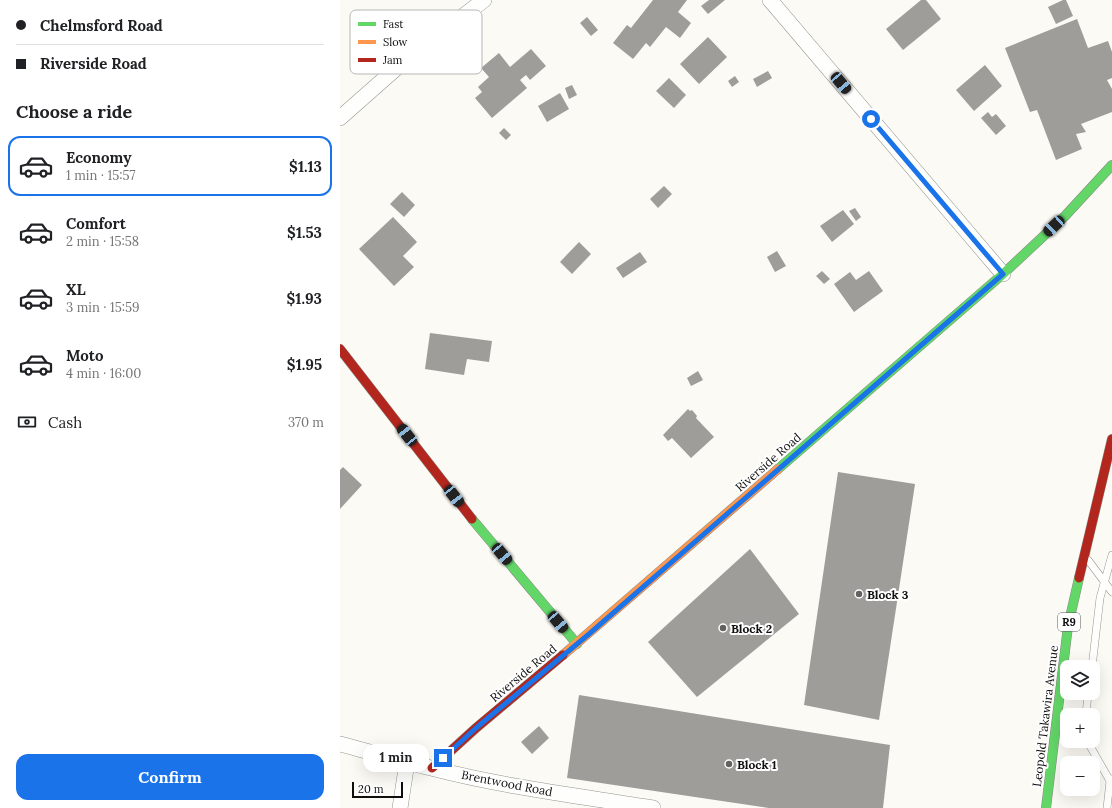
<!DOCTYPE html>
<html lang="en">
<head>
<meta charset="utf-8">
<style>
	:root { --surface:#fff; --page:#f6f6f6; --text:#202124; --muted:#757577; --line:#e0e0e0; --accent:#1a73e8 }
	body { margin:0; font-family:Lora,serif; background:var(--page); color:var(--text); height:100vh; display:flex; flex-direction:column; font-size:15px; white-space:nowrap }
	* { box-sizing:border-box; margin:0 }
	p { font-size:13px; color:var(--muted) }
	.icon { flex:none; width:22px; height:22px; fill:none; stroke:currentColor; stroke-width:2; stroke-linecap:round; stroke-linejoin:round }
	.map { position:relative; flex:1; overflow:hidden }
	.side { display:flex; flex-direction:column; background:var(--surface); width:340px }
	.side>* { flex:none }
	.guide { display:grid; align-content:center; height:88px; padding:0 16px; background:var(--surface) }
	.fabs { position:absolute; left:720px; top:660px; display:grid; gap:8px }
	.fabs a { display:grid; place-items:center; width:40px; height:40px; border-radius:8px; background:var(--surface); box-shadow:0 4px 16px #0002; font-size:20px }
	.scale { position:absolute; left:12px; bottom:10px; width:51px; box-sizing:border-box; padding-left:4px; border:2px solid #0f0f0f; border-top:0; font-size:11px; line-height:14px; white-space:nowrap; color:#0f0f0f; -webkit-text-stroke:3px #fff; paint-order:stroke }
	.end { position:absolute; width:18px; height:18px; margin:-9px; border:5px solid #1a73e8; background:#fff; box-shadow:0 0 0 2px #fff }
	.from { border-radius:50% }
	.bubble { position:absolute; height:28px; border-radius:12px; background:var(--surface); box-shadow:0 4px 16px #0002; font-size:13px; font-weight:700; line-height:28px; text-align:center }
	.car { position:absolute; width:12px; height:24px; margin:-12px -6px; border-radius:5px; box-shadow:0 0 3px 1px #0007; background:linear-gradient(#222 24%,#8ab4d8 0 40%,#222 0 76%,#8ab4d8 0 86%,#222 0) }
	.guide b { display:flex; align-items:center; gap:14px; height:38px; font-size:15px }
	.guide b+b { border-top:1px solid var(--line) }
	.guide i { width:10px; height:10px; background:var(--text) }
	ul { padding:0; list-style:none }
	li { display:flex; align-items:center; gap:12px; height:60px; margin:0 8px 6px; padding:0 8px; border:2px solid transparent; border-radius:12px }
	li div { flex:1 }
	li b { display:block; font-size:15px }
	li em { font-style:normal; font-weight:700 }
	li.current { border-color:var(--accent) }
	li>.icon { width:36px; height:36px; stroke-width:1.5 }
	h2 { padding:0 16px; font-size:18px; line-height:48px }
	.pay { display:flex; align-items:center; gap:10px; height:44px; padding:0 16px; font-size:15px }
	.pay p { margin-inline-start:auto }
	.action { display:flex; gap:8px; margin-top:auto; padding:8px 16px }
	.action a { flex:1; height:46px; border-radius:12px; background:var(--accent); color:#fff; font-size:16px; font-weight:700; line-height:46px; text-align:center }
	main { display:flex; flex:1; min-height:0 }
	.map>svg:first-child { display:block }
	.building { fill:#9f9d9a }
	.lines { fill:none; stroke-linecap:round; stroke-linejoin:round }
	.lane-casing { stroke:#959592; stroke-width:8 }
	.street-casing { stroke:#959592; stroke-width:16 }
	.fast-casing { stroke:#8c8b89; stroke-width:10 }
	.slow-casing { stroke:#8c8b89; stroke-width:10 }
	.jam-casing { stroke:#8c8b89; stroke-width:10 }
	.lane { stroke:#fefefd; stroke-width:7 }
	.street { stroke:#fefefd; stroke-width:15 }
	.fast { stroke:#63d668; stroke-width:9 }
	.slow { stroke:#ff974d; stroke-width:9 }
	.jam { stroke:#b3261e; stroke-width:9 }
	.route { stroke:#1a73e8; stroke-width:5 }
	.poi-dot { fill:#62615f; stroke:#fff; stroke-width:1.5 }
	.labels { text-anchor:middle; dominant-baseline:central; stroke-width:4; stroke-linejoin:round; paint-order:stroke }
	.shield { fill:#fff; stroke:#575757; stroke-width:1 }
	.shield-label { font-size:11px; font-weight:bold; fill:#0f0f0f }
	.street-label { font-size:12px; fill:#0f0f0f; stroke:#fff }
	.poi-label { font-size:12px; font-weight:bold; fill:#0f0f0f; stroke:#fff; text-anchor:start }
	.key { fill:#fff; stroke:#b7b7b7; stroke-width:1 }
	.key-label { font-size:11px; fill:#0f0f0f }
</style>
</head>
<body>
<main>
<section class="side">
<div class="guide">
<b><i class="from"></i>Chelmsford Road</b>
<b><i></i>Riverside Road</b>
</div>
<h2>Choose a ride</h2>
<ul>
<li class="current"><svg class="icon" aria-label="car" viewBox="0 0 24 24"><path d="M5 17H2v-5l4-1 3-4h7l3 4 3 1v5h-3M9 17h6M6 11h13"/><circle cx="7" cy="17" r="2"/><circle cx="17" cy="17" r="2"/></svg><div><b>Economy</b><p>1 min · 15:57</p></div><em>$1.13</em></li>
<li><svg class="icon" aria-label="car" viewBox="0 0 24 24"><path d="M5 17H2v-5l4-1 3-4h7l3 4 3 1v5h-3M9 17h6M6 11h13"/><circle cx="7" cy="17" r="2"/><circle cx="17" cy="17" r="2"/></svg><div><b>Comfort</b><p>2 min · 15:58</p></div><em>$1.53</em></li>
<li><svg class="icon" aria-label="car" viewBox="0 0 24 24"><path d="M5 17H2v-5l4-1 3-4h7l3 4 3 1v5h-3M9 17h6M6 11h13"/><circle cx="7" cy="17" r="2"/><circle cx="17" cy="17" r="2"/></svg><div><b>XL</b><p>3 min · 15:59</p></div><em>$1.93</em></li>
<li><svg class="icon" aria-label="car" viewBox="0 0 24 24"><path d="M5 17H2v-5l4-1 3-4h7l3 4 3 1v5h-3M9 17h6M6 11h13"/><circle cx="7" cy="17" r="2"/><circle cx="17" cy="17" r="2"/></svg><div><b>Moto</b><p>4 min · 16:00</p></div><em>$1.95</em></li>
</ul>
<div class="pay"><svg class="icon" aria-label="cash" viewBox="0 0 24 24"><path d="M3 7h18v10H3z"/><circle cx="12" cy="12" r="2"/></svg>Cash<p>370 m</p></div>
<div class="action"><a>Confirm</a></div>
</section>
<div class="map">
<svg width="772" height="808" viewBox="0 0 772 808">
	<rect width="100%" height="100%" fill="#fbfaf4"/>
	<!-- building -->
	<g class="building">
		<polygon points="313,0 347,0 338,12 351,23 340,38 326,27 310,47 306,43 293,59 273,43 287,25 291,28"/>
		<polygon points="369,0 385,0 368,14 361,6"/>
		<polygon points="581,0 586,0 601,19 563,50 546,29"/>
		<polygon points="723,0 726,0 733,16 716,24 708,7"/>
		<polygon points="247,17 258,30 251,36 240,23"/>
		<polygon points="737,19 748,48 768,41 772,52 772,78 767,80 772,89 772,112 741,124 746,132 736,134 742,149 716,160 697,110 690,112 665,48"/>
		<polygon points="368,37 387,57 359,84 340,64"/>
		<polygon points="191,49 206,66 190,80 186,75 180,80 187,88 152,118 135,98 142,92 138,87 149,77 141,68 159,53 170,67"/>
		<polygon points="645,65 662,86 634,111 616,90"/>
		<polygon points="428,71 432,78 417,87 413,79"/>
		<polygon points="395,76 399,82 392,87 388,81"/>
		<polygon points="329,78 346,95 334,108 316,91"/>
		<polygon points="232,85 237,95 229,99 225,88"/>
		<polygon points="220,93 229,109 207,122 198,106"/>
		<polygon points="648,112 652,117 656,114 666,126 656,135 641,118"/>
		<polygon points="164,128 171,135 166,140 159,133"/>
		<polygon points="324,186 332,194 318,208 310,199"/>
		<polygon points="62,192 75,205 64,217 50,204"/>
		<polygon points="515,208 521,217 516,221 509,211"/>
		<polygon points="503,210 514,224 492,242 480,226"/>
		<polygon points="53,217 77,242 63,256 74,267 54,286 19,249"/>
		<polygon points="239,242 251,254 232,274 220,262"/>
		<polygon points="437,251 446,266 435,272 427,257"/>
		<polygon points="300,252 307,262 283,278 276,268"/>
		<polygon points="482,271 490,279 484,284 476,276"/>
		<polygon points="529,271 543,291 514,312 494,284 510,272 516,280"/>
		<polygon points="90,333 152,341 149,362 127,359 124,375 85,369"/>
		<polygon points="358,371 363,380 351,386 347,378"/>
		<polygon points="348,409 350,411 352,410 357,416 356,418 374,437 351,458 332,438 328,441 323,435"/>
		<polygon points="3,467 22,485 0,509 0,470"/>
		<polygon points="498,472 575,484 539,720 464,705"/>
		<polygon points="410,549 459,614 357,697 308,642"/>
		<polygon points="239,695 550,745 543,808 429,808 227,778"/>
		<polygon points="199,726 209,738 192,754 181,742"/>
	</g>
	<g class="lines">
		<defs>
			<g id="lane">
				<polyline points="748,560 772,592"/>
				<polyline points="752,667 760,598 772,555"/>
				<polyline points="746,715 748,693"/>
				<polyline points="748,741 750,746 770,781"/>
				<polyline points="767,808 770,781 772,779"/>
			</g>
			<g id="street">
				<polyline points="430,0 663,274"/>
				<polyline points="0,118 60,65 144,0"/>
				<path d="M0,744c30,8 61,17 91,24 73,19 148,28 222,40"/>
				<polyline points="60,808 67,762"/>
			</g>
			<g id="fast">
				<polyline points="438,469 663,274 725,216 772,165"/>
				<polyline points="132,519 237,644"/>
				<polyline points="706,808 728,626 739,578"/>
			</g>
			<polyline id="slow" points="223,655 438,469"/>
			<g id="jam">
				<polyline points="0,349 132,519"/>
				<polyline points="739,578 772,439"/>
				<polyline points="92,768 136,728 223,655"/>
			</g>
		</defs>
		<!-- lane casing -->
		<use href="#lane" class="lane-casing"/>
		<!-- street casing -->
		<use href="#street" class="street-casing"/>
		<!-- fast casing -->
		<use href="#fast" class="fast-casing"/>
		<!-- slow casing -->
		<use href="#slow" class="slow-casing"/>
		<!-- jam casing -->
		<use href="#jam" class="jam-casing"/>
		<!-- lane -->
		<use href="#lane" class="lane"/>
		<!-- street -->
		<use href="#street" class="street"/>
		<!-- fast -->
		<use href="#fast" class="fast"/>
		<!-- slow -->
		<use href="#slow" class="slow"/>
		<!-- jam -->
		<use href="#jam" class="jam"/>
	</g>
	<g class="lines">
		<!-- route -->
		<polyline class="route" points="103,758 136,728 249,634 663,274 531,119"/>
	</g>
	<!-- markers -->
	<g class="poi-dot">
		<circle cx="519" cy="594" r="4"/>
		<circle cx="383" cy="628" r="4"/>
		<circle cx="389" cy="764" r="4"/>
	</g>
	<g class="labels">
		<!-- shield labels -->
		<rect class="shield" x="718" y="613" width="22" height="18" rx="3"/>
		<g class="shield-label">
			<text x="729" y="622">R9</text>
		</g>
		<!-- street labels -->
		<g class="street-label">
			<text transform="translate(428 462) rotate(-41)">Riverside Road</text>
			<text transform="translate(183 673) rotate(-40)">Riverside Road</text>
			<text transform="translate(705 716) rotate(-83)">Leopold Takawira Avenue</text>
			<text transform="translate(167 783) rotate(11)">Brentwood Road</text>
		</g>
		<!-- poi labels -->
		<g class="poi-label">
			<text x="527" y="594">Block 3</text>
			<text x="391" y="628">Block 2</text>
			<text x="397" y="764">Block 1</text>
		</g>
	</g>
	<!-- legend -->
	<rect x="10" y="10" width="132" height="64" rx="6" class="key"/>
	<rect x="18" y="22" width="18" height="4" fill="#63d668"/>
	<rect x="18" y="40" width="18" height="4" fill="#ff974d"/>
	<rect x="18" y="58" width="18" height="4" fill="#b3261e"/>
	<g class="key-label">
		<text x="43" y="28">Fast</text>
		<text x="43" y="46">Slow</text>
		<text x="43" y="64">Jam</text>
	</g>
</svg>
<div class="fabs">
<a><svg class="icon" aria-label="layers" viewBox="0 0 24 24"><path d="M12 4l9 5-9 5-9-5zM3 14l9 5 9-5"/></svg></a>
<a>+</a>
<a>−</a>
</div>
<div class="scale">20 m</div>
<i class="end from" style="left:531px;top:119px"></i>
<i class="end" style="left:103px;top:758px"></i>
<div class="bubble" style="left:23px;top:744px;width:66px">1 min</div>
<i class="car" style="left:501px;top:83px;rotate:140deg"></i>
<i class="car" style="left:714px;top:226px;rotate:227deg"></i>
<i class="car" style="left:67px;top:435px;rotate:322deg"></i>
<i class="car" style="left:114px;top:496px;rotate:142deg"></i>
<i class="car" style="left:162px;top:554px;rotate:140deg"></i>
<i class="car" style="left:218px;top:622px;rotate:140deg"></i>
</div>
</main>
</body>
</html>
